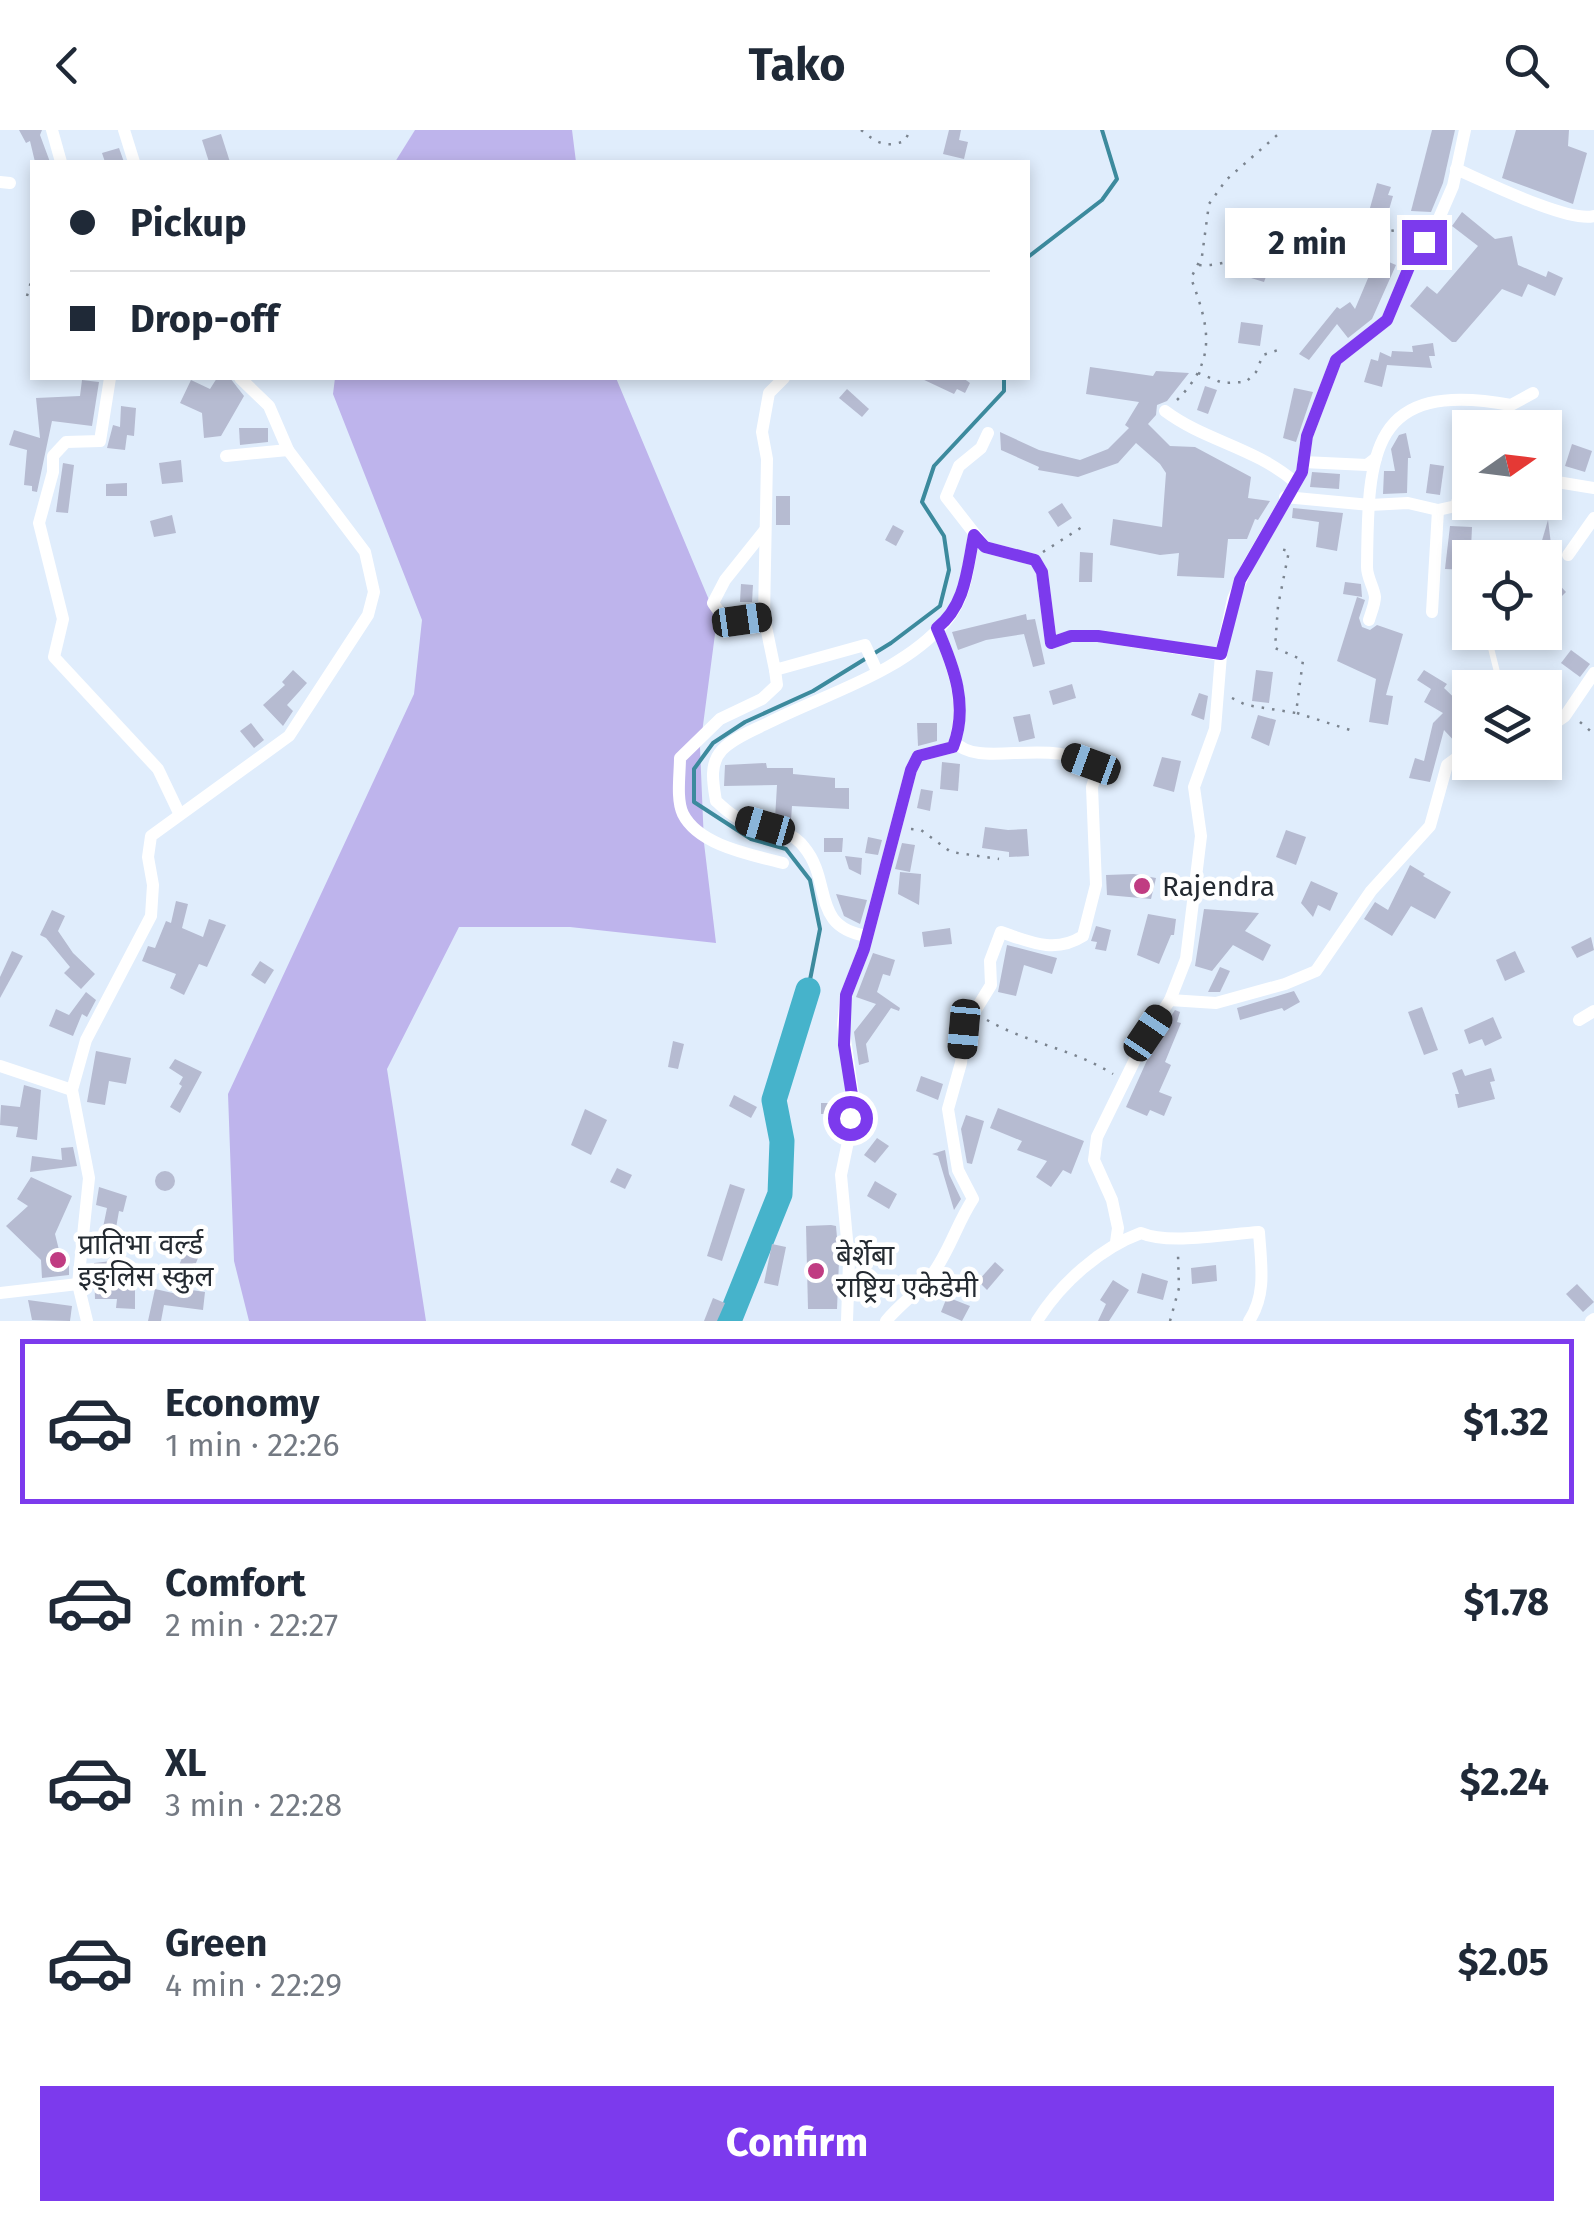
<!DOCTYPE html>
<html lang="en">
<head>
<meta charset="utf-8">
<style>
	:root { --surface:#fff; --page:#f6f6f7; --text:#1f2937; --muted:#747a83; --line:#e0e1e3; --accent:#7c3aed }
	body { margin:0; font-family:"Fira Sans","Noto Sans Devanagari",sans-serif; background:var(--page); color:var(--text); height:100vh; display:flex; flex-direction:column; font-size:38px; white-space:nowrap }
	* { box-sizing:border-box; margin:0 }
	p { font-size:32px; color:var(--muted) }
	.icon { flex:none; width:55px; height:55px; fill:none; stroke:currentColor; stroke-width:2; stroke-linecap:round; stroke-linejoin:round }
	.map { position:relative; height:1191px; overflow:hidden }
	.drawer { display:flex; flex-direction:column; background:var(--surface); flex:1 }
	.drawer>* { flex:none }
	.banner { position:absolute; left:30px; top:30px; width:1000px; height:220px; border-radius:0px; box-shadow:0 5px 15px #0003; display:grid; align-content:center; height:220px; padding:0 40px; background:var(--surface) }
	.needle { width:65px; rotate:76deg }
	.tools { position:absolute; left:1452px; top:280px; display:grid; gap:20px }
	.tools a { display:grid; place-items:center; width:110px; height:110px; border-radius:0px; background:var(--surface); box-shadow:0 5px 15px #0003; font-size:50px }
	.end { position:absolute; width:45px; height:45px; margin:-22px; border:12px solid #7c3aed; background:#fff; box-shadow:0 0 0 5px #fff }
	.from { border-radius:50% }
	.bubble { position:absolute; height:70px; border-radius:0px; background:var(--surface); box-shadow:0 5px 15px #0003; font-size:32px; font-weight:700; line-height:70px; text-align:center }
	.car { position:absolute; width:30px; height:60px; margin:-30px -15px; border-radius:12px; box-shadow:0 0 8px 2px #0007; background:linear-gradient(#222 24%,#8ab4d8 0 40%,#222 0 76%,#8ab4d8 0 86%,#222 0) }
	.banner b { display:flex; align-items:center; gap:35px; height:95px; font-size:38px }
	.banner b+b { border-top:2px solid var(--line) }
	.banner i { width:25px; height:25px; background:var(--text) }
	ul { padding:18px 0 0; list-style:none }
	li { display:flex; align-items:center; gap:30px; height:165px; margin:0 20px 15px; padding:0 20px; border:5px solid transparent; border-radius:0px }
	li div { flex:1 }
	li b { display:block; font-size:38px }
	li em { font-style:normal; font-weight:700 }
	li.on { border-color:var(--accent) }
	li>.icon { width:90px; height:90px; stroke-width:1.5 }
	.button { display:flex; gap:20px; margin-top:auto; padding:20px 40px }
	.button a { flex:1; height:115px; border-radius:0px; background:var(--accent); color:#fff; font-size:40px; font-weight:700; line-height:115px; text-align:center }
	header { display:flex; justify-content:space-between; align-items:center; height:130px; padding:0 40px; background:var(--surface); font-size:45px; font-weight:700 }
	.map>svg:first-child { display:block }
	.green { fill:#beb4ec }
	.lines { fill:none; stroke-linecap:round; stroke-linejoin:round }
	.stream { stroke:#3c8a9d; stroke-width:4 }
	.river { stroke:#46b3cb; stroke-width:25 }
	.building { fill:#b6bbd1 }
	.path { stroke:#7b848f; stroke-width:2.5; stroke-dasharray:2.5 8; stroke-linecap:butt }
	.lane { stroke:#fff; stroke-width:6 }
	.street { stroke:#fff; stroke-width:12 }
	.route { stroke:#7c3aed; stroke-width:12 }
	.poi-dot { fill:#c03c82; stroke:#fff; stroke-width:4 }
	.labels { text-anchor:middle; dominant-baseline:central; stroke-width:9; stroke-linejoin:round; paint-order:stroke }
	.poi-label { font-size:28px; fill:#242a31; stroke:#fff; text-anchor:start }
</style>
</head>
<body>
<header><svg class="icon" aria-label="back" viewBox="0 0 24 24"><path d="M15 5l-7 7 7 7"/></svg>Tako<svg class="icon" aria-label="search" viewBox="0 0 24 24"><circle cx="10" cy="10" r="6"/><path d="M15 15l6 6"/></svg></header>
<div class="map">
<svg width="1594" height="1191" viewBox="0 0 1594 1191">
	<rect width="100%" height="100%" fill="#e0edfc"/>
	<!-- green -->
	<g class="green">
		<polygon points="415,0 572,0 576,32 395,32"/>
		<polygon points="335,248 616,248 717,489 700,618 704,713 716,813 570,797 459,797 387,939 426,1191 249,1191 234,1131 228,964 414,564 422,490 333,264"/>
	</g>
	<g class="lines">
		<!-- stream -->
		<g class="stream">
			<polyline points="1028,127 1102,70 1117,49 1102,0"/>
			<polyline points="808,860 820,799 810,750 786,719 751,709 694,672 694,639 713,613 745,592 813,561 891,513 940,476 949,440 944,406 922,372 934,336 1004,261 1004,248"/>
		</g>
		<!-- river -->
		<polyline class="river" points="729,1191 780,1064 782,1011 774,970 808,860"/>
	</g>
	<!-- building -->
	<g class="building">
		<polygon points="19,0 42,0 40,5 50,32 35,32 30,11 26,13"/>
		<polygon points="949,0 961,0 959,10 968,12 964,29 943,24"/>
		<polygon points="1432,0 1455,0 1443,53 1431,82 1411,81"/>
		<polygon points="1516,0 1569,0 1568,16 1587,23 1573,74 1502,48"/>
		<polygon points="221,4 230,32 209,32 202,10"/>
		<polygon points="119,18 124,32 105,32 102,23"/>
		<polygon points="1377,53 1391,57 1388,65 1393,66 1386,90 1368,85"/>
		<polygon points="1462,82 1495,109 1512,106 1518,135 1546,147 1548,141 1563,148 1555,166 1528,154 1522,167 1502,159 1456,212 1452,212 1410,176 1427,156 1437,164 1478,116 1452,96"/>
		<polygon points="1377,127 1396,135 1372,189 1348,208 1337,194 1309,230 1299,224 1337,177 1340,179 1350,172 1355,179"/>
		<polygon points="1258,128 1271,133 1264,152 1251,148"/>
		<polygon points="1241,192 1263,195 1260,216 1238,213"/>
		<polygon points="1433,213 1435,226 1429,226 1432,238 1387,235 1382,257 1364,252 1371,229 1378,231 1380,222 1391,227 1392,221 1413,222 1412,216"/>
		<polygon points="1090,237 1153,246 1156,241 1189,243 1167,271 1157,275 1156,285 1148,294 1170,316 1195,317 1251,347 1248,368 1270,371 1258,390 1255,389 1247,409 1228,409 1224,448 1177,446 1179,423 1160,425 1110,415 1113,389 1162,397 1166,343 1160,334 1136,313 1118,333 1078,347 1038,340 1039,337 1001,320 1000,302 1039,320 1080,330 1108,319 1129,298 1125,295 1139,272 1086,264"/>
		<polygon points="217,248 230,248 244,266 221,306 204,308 202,283 180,273 191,250 210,259"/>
		<polygon points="920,248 963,248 970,253 965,263 957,259 954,264"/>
		<polygon points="82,250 99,252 92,296 52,291 37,362 32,361 32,356 24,355 27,320 9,315 14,300 40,308 36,268 80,266"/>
		<polygon points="1205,256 1217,260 1208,284 1197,280"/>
		<polygon points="1294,258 1313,262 1296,312 1283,308"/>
		<polygon points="847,259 869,279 862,287 839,268"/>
		<polygon points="121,276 136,278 134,306 127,305 125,320 107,318 113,295 120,297"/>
		<polygon points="1526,281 1547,283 1545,298 1524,298"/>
		<polygon points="239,298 268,298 268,312 240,315"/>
		<polygon points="1406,303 1411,328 1408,328 1407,363 1383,364 1384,341 1395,341 1391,319 1399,305"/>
		<polygon points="1572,314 1592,321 1585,342 1565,336"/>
		<polygon points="181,330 183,352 162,354 159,333"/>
		<polygon points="63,333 74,335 68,383 56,382"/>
		<polygon points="1430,334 1444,336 1440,365 1426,363"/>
		<polygon points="1312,342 1340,344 1339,359 1310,357"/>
		<polygon points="127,353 127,366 106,366 106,354"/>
		<rect x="776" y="366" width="14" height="29"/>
		<polygon points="1062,373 1072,388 1058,397 1048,382"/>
		<polygon points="1293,378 1343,383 1337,421 1316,417 1319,392 1292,388"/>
		<polygon points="172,385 176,403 154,407 150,391"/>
		<polygon points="1548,390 1552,422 1538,424"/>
		<polygon points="893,395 904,401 896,416 885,410"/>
		<polygon points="1450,396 1472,397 1470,440 1445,439"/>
		<polygon points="1080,422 1093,423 1092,452 1079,452"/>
		<polygon points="1552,447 1566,462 1545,483 1545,454"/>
		<polygon points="1345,452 1361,454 1362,467 1343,464"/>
		<polygon points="741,454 753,455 752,472 740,472"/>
		<polygon points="1357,467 1365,470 1359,488 1362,497 1370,500 1377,495 1403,504 1386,565 1393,566 1388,595 1369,592 1376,549 1337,531"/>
		<polygon points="1026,484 1027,490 1035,489 1045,534 1033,537 1024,504 986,510 958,520 952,502"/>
		<polygon points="1571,520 1590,534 1580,547 1561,533"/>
		<polygon points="293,540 307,553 287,575 293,581 283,596 263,575 285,555 282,552"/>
		<polygon points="1256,540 1273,542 1269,573 1252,571"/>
		<polygon points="1424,540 1447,554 1444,558 1466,579 1458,587 1470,601 1458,615 1444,600 1430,652 1409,648 1415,628 1424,631 1433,593 1443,583 1424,572 1431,559 1417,550"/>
		<polygon points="1072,554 1076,568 1053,575 1049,561"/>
		<polygon points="1199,563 1208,566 1204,590 1191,585"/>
		<polygon points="1030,584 1035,608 1019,612 1013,587"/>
		<polygon points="1258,585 1276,590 1269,616 1251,608"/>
		<polygon points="251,593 264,610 254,618 240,601"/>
		<polygon points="917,593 937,593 937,611 918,616"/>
		<polygon points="1162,627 1181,631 1174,662 1153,656"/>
		<polygon points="942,632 960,634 958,661 940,659"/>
		<polygon points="766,633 767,638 793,638 793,644 835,648 835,658 849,658 849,679 792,676 791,690 778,689 775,689 777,655 724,656 725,635"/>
		<polygon points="921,659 933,661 930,681 917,678"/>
		<polygon points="985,697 1008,700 1027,699 1029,726 1009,727 1009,722 982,718"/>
		<polygon points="1286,700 1306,707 1296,735 1276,727"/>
		<polygon points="868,707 882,710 878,725 865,723"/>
		<polygon points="824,708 843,708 842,722 824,722"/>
		<polygon points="902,713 915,715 910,742 895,739"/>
		<polygon points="845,726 862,728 861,745 849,739"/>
		<polygon points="1410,735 1425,744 1423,746 1451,762 1435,789 1411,776 1392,806 1364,789 1375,772 1388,780"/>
		<polygon points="900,742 921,744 919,775 898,764"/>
		<polygon points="1134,744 1156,748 1151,769 1107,765 1106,745"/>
		<polygon points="1311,751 1338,763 1330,781 1318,775 1313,787 1301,773"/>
		<polygon points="836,764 867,770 860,794 844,786"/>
		<polygon points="176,771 188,774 182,798 203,807 209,789 226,795 207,837 199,834 184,865 170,858 176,844 142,831 148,816 155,818 166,791 171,793"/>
		<polygon points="1204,779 1259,783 1245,801 1271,815 1263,831 1233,815 1212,841 1195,836"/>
		<polygon points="52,780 65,786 58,801 73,823 95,844 81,859 64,843 70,837 46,808 40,805"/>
		<polygon points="1148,784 1176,789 1174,805 1171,805 1159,834 1137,825"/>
		<polygon points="1096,796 1111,800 1106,821 1095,819 1097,812 1091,811"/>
		<polygon points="950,798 952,814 924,817 922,802"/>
		<polygon points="1591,807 1594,820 1577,828 1571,817"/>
		<polygon points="1007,815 1057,828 1052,844 1024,835 1016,866 998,862"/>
		<polygon points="12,821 23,826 0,868 0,847"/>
		<polygon points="1515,821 1525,842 1505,851 1496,830"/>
		<polygon points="873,823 895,830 890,846 883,844 877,862 900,878 899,881 891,878 866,914 869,932 859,935 854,902 876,874 856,867"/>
		<polygon points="260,831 274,840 265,854 251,845"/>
		<polygon points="1220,837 1230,841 1220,862 1208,862"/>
		<polygon points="1294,861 1300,872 1284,881 1282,878 1240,890 1237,878"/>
		<polygon points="86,862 96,870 87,887 82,884 73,906 49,896 56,879 69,885"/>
		<polygon points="1422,877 1438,920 1424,925 1408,882"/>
		<polygon points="1175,880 1180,882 1177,892 1181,893 1165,932 1171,935 1159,962 1172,967 1164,986 1150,980 1147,986 1126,977 1157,908"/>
		<polygon points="1493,887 1502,908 1485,916 1482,909 1469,914 1464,900"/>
		<polygon points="673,911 684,914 678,939 668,937"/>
		<polygon points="96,921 131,928 126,954 109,951 105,975 87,972"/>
		<polygon points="175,929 202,942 180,983 170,977 182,956 179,954 183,947 169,938"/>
		<polygon points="1491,938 1495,951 1490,952 1495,969 1458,978 1455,964 1459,964 1452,943 1462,939 1465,946"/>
		<polygon points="921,946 943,954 938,970 916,961"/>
		<polygon points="24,955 41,960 37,1010 16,1007 18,997 0,995 1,975 20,977"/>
		<polygon points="734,965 757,977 751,988 729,976"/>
		<rect x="821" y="973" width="22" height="11"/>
		<polygon points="998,978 1084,1011 1071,1044 1063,1040 1051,1057 1036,1047 1047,1031 1017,1020 1022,1011 990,998"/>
		<polygon points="585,979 607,990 591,1025 571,1015"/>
		<polygon points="966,985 984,991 972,1034 967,1033 961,999"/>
		<polygon points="877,1008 889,1016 875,1033 864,1025"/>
		<polygon points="73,1017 77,1036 30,1042 32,1026 62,1030 61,1018"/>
		<polygon points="945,1020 949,1044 961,1069 954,1080 938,1026 932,1024"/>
		<polygon points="617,1038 632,1045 625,1059 610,1052"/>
		<circle cx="165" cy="1051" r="10"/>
		<polygon points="31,1047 72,1066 55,1104 63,1136 69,1135 69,1145 42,1148 41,1130 6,1096 28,1076 17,1069"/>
		<polygon points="875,1051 897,1064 889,1079 867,1066"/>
		<polygon points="730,1054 745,1059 722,1131 707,1126"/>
		<polygon points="99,1057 127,1066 123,1082 119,1081 113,1115 100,1112 107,1078 96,1075"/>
		<polygon points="831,1095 836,1096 839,1131 837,1179 808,1179 806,1096"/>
		<polygon points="772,1114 786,1117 778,1156 764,1153"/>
		<polygon points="184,1123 198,1128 192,1143 178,1138"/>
		<polygon points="112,1131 114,1155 135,1155 135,1179 116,1178 117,1169 95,1169 94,1133"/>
		<polygon points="995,1132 1004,1140 987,1160 978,1151"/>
		<polygon points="1216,1135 1217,1151 1192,1154 1191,1138"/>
		<polygon points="1142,1143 1168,1151 1163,1170 1137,1163"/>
		<polygon points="1113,1150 1129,1160 1109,1191 1098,1191 1106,1174 1100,1170"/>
		<polygon points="1577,1154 1594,1172 1583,1182 1566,1164"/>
		<polygon points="178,1158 205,1162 203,1180 164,1175 161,1191 148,1191 155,1159 177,1164"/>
		<polygon points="947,1167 970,1176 962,1191 941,1182"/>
		<polygon points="713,1168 725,1173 717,1191 704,1191"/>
		<polygon points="28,1170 72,1176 70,1191 32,1190"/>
	</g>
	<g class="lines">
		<!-- path -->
		<g class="path">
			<path d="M861,0c16,13 24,18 44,11l5,-11"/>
			<path d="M1199,135c25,2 42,-11 66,-10l11,-12 46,-2 95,-14"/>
			<polyline points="27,166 32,148"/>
			<polyline points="1198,243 1223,253 1246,252 1256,242 1263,225 1278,220"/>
			<path d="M1177,270c41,-41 32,-73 14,-122l11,-22 7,-52 17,-24 57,-50"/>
			<polyline points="1043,422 1082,397"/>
			<polyline points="1232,568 1246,575 1296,583 1303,530 1275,518 1278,476 1289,421 1276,418"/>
			<polyline points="1297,583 1350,600"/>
			<polyline points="1580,592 1594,604"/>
			<polyline points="911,699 921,700 951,722 999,729"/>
			<path d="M987,890c40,23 86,29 126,54"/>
			<polyline points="1170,1191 1179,1158 1178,1124"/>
		</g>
		<!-- lane -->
		<g class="lane">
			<polyline points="1510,420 1515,428"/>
			<polyline points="1487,502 1501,558"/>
		</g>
		<!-- street -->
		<g class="street">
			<polyline points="52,0 61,32"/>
			<polyline points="124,0 134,32"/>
			<path d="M1456,39c28,12 112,54 138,47"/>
			<polyline points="0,52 10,53"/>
			<polyline points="110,248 100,311 66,312 53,326 53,342 39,393 63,489 54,527 158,639 179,683"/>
			<polyline points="784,248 769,263 762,302 767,329 764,487 775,540 865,515 877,541"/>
			<path d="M1165,281c40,30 89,36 130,71"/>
			<polyline points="988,303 981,318 959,336 946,367 985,417 1035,430 1042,442 1051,513 1071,506 1099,506 1221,525"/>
			<polyline points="226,326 288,320"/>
			<polyline points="1303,332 1367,335 1376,328"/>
			<polyline points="1545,350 1594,358"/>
			<polyline points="1285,367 1370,375 1408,373 1438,380 1456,376 1462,356 1470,351"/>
			<polyline points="1568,425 1594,388"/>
			<polyline points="1432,482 1438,380"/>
			<polyline points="764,487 742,490 722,486 713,473 725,450 765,400"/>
			<path d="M1369,490c2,-7 6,-16 6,-23 -1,-10 -8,-19 -8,-30 1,-115 3,-188 144,-162l22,-12"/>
			<path d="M775,540l2,15 -15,14 -42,20 -40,39c0,16 -4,42 3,56 16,32 70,41 100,49"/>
			<polyline points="1545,600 1565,586 1594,543"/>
			<path d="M867,806c-57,-9 -34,-54 -63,-89 -15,-20 -41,-19 -63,-28 -10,-3 -18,-12 -25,-18 -3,-18 -7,-37 6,-51 11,-12 32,-20 46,-27 59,-30 134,-50 178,-102 21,-24 22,-56 28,-86"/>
			<polyline points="1170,870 1216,873 1285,854 1316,841 1371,761 1430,696 1447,635 1470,618"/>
			<polyline points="1579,890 1594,881"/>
			<polyline points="0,936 72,960"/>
			<polyline points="1116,1112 1118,1098 1112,1070 1094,1030 1097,1007 1148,903 1170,870 1186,829 1201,706 1194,657 1215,599 1221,525 1233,469 1247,437 1302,342 1307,306 1336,230 1387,190 1412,130 1437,93 1453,56 1465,0"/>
			<polyline points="0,1163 78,1154"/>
			<polyline points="87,1191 78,1154 89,1048 72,960 86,910 151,786 153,755 148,727 151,706 289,606 368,485 374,462 365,422 288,320 269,276 240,248"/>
			<path d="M847,1191l2,-60 -8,-86 14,-67 -12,-83 3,-30 18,-46 47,-179 7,-14 35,-9c15,-41 1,-80 -16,-119"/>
			<path d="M886,1191c14,-17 32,-29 45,-45 18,-23 26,-53 42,-77l-15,-29 -10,-61 13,-46 3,-34 27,-44 -1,-24 11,-29c29,10 54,22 82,4l13,-51 -4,-98 5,-16c-38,-39 -118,0 -142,-29"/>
			<path d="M1037,1191c23,-37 63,-73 104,-88 28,12 86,1 118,-1 2,32 8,62 -10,89"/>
			<polyline points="1591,1191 1594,1189"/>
		</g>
	</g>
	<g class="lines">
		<!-- route -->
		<path class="route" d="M850,988l4,-10 -10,-63 2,-50 18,-46 47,-179 7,-14 35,-9c16,-41 1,-80 -16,-119 29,-23 30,-59 37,-93l11,12 50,13 7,12 9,71 20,-7h27l123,18 19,-74 62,-108 5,-36 29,-76 51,-40 25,-60 12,-18"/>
	</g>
	<!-- markers -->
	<g class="poi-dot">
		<circle cx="1142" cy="756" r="10"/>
		<circle cx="58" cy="1130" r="10"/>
		<circle cx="816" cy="1141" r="10"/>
	</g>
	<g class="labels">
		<!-- poi labels -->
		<g class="poi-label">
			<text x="1162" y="756">Rajendra</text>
			<text x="78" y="1114">प्रातिभा वर्ल्ड<tspan x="78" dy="32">इङ्लिस स्कुल</tspan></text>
			<text x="836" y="1125">बेर्शेबा<tspan x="836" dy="32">राष्ट्रिय एकेडेमी</tspan></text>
		</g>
	</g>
</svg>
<div class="tools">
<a><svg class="needle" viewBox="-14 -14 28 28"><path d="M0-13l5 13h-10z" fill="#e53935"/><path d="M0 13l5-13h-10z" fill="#747a83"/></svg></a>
<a><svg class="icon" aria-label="locate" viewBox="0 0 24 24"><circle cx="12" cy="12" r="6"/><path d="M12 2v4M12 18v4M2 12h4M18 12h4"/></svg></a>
<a><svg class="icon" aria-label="layers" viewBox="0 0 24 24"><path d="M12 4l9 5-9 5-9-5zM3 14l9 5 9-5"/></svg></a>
</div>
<i class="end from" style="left:850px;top:988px"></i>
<i class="end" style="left:1424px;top:112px"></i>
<div class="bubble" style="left:1225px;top:78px;width:165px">2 min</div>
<i class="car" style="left:742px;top:490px;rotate:82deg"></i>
<i class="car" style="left:1091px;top:634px;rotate:290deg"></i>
<i class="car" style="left:765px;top:696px;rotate:286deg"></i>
<i class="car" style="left:964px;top:899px;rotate:185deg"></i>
<i class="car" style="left:1148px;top:903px;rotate:34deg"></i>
<div class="banner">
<b><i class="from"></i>Pickup</b>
<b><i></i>Drop-off</b>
</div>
</div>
<section class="drawer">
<ul>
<li class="on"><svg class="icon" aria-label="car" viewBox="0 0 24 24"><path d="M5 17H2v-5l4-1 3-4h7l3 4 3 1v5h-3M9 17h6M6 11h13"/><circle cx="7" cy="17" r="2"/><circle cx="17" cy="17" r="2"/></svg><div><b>Economy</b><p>1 min · 22:26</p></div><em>$1.32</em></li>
<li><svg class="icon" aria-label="car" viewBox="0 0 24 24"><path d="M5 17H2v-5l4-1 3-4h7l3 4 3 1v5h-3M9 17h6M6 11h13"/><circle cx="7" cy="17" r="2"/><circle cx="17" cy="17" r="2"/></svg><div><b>Comfort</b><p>2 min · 22:27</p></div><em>$1.78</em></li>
<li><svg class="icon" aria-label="car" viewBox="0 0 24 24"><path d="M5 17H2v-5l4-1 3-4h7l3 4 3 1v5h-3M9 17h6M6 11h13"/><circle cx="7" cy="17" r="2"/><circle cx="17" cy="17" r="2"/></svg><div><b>XL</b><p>3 min · 22:28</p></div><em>$2.24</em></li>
<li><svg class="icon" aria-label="car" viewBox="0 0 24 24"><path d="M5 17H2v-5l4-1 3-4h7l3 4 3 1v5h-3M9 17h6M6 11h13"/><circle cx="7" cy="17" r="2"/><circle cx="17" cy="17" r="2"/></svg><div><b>Green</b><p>4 min · 22:29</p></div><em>$2.05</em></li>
</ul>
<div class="button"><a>Confirm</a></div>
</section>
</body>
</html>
